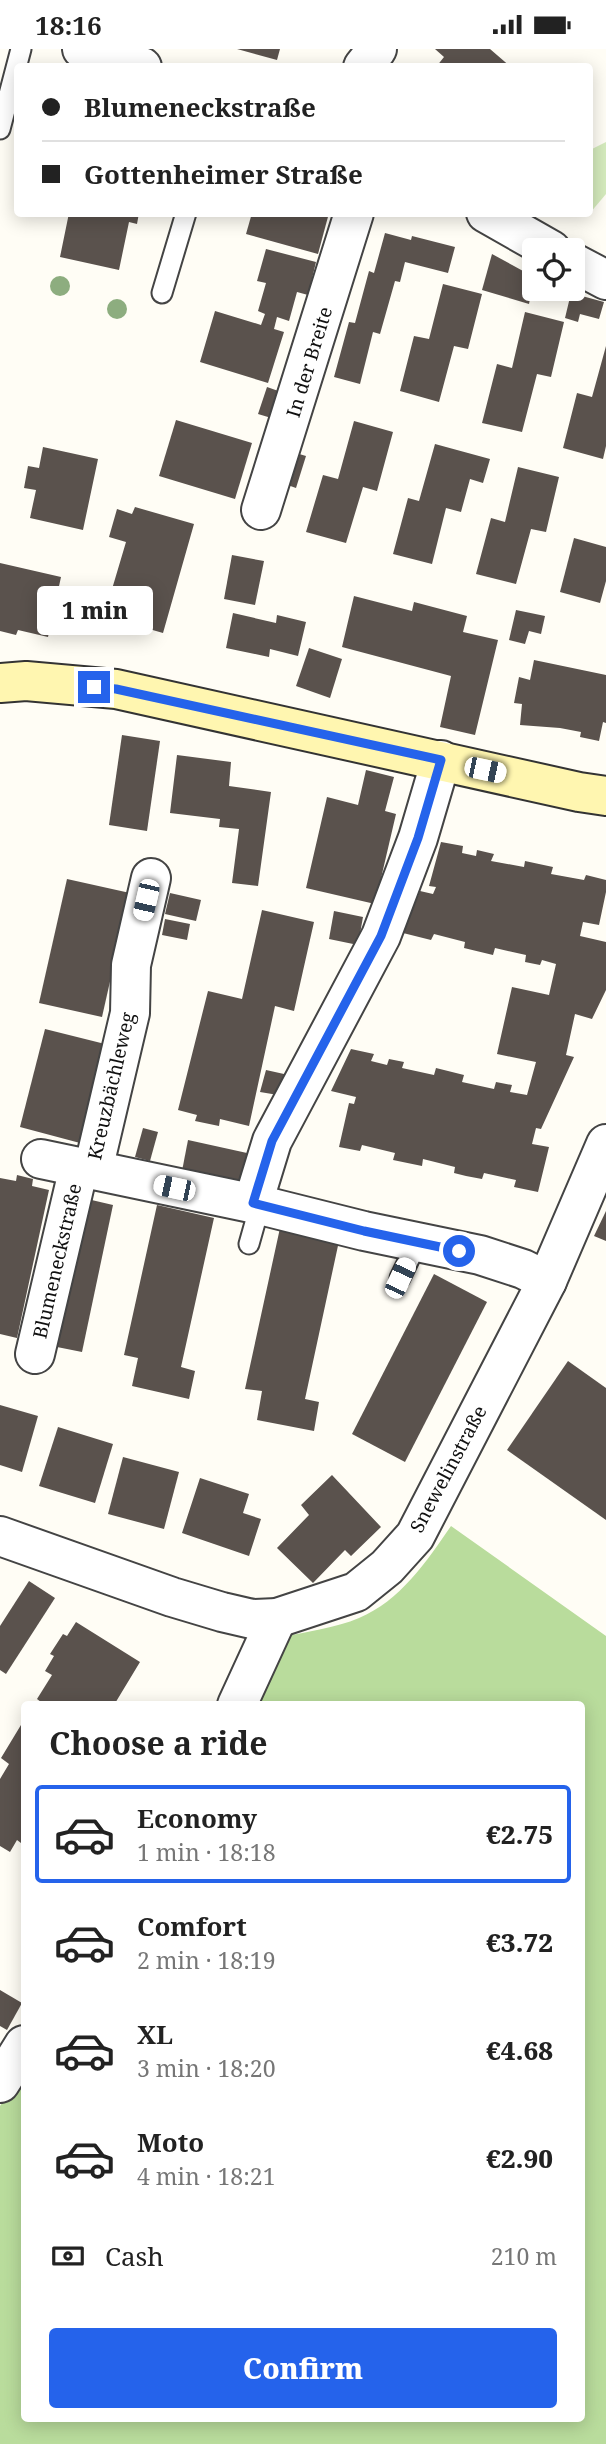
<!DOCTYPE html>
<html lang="en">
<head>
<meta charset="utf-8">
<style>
	:root { --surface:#fff; --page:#f2f2f2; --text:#222; --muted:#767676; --line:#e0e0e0; --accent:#2563eb }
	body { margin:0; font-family:"Noto Serif",serif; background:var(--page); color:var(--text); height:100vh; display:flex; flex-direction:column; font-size:26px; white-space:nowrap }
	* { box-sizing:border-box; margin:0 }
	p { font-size:23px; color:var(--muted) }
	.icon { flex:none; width:38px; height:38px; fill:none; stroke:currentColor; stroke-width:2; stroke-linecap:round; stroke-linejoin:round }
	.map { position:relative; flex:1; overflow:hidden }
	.drawer { position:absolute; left:21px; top:1652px; width:564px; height:721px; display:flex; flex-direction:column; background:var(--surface); border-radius:7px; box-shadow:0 4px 18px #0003 }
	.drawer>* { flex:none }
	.guide { position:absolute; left:14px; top:14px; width:579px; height:154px; border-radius:7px; box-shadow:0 4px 18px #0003; display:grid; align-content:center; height:154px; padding:0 28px; background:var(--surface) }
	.tools { position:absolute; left:522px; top:189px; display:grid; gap:14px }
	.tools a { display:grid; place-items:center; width:63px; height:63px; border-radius:7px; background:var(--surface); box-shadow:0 4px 18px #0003; font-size:35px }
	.end { position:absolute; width:32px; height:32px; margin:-16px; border:9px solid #2563eb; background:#fff; box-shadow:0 0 0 4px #fff }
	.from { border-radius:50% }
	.bubble { position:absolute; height:49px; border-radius:7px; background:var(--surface); box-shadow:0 4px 18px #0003; font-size:23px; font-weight:800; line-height:49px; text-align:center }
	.car { position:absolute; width:21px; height:42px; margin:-21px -10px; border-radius:9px; box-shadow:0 0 5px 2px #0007; background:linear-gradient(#fff 24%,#345 0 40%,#fff 0 76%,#345 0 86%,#fff 0) }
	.guide b { display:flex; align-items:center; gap:24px; height:66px; font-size:26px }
	.guide b+b { border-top:2px solid var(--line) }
	.guide i { width:18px; height:18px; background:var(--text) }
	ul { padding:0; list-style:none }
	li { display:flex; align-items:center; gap:21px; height:98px; margin:0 14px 10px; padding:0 14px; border:4px solid transparent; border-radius:7px }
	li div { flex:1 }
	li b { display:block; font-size:26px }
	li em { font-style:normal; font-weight:800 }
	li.on { border-color:var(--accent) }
	li>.icon { width:63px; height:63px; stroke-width:1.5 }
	h2 { padding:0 28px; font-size:32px; line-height:84px }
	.pay { display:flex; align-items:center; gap:18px; height:77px; padding:0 28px; font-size:26px }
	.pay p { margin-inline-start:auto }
	.button { display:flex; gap:14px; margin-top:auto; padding:14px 28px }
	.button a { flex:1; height:80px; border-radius:7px; background:var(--accent); color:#fff; font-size:28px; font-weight:800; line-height:80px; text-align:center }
	.status { display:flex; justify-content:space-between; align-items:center; height:49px; padding:0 35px; background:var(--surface); direction:ltr }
	.status svg { height:19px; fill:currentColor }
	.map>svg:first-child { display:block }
	.green { fill:#d5ebbd }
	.forest { fill:#b9dc9c }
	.building { fill:#5a524d }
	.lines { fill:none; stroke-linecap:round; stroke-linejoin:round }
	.lane-casing { stroke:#444; stroke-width:23 }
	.street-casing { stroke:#444; stroke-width:42 }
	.secondary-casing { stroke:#333; stroke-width:42 }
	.lane { stroke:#fff; stroke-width:19 }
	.street { stroke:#fff; stroke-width:38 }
	.secondary { stroke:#fff6b0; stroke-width:38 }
	.tree { fill:#8dad7f }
	.route { stroke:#2563eb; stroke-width:9 }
	.labels { text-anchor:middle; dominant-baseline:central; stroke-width:7; stroke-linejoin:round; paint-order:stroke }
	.street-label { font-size:19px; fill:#111; stroke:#fff }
</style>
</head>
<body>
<div class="status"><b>18:16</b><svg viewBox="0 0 49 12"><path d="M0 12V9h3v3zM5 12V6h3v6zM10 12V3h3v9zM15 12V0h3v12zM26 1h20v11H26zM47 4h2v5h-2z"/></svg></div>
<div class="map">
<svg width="606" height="2395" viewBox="0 0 606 2395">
	<rect width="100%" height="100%" fill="#fffdf5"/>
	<!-- green -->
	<polygon class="green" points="606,93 606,145 590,164 590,101"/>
	<!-- forest -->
	<path class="forest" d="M451,1477l155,110v808h-606v-338l24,-39v352h557v-714l-333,-1 36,-67c24,-6 52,-9 75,-19 41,-17 68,-57 92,-92z"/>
	<!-- building -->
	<g class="building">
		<polygon points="237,0 280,0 277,11"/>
		<polygon points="435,0 490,0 511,18 436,18 444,8"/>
		<polygon points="69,164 139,164 137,175 129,173 119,221 60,208"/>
		<polygon points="252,164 329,164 318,205 246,185"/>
		<polygon points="385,184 411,191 412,187 455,198 448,224 405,213 400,233 395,232 380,285 373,283 360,335 334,328 349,273 355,274 369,222 374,224"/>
		<polygon points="266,200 316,213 308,246 297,243 289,272 277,268 274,280 284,283 268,334 200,313 215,262 261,276 265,265 258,262 266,234 257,232"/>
		<polygon points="492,205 534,228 529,255 482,241"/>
		<polygon points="443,235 482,245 468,300 454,297 439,353 400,342 414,287 429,290"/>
		<polygon points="571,244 604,253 599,270 580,265 578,273 565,269"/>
		<polygon points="525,263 564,273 551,328 537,325 522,383 482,374 497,315 512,319"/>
		<polygon points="606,297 606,397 603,410 563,399 577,344 592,348"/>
		<polygon points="267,338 287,345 278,371 258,365"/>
		<polygon points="176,371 252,394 235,450 159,427"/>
		<polygon points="354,372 393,383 377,442 363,438 346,494 306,483 323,426 338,430"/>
		<polygon points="435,395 490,410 483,434 470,430 461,463 446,459 432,515 393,505 408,449 419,452"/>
		<polygon points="43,398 98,410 83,481 30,469 36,441 24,439 28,417 39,419"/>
		<polygon points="289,402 306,407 296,439 279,433"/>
		<polygon points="518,418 559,428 546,483 531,480 516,535 476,525 491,469 505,473"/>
		<polygon points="135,458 194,475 163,584 104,567 126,493 109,488 117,460 132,465"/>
		<polygon points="574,489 606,498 606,532 600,554 560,543"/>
		<polygon points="232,506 264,512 255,556 224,550"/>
		<polygon points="0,514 61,528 48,588 18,581 16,586 0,582"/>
		<polygon points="354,547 412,562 414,553 467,567 463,583 498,591 475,686 440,678 451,627 342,598"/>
		<polygon points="516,561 545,567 541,585 529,582 525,595 509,591"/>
		<polygon points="233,564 276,574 277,566 306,573 298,607 270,600 269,608 226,599"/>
		<polygon points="309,599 342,610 330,649 296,637"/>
		<polygon points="534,611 606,626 606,674 603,673 599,692 580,688 581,683 560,679 520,676 522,655 514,654 519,628 530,631"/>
		<polygon points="122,686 160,692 147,782 109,776"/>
		<polygon points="177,706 231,713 229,737 271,743 258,837 232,834 239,780 219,778 220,770 170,764"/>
		<polygon points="366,721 394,728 385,762 396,765 375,855 306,839 327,748 358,756"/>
		<polygon points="441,793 463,797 462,804 476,807 477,801 494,805 491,812 524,818 525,812 553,818 551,825 584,831 586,826 606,831 606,843 599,876 583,873 580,887 606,893 606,941 592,970 575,965 566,1006 574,1008 541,1080 536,1079 532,1095 549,1098 538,1143 514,1138 516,1131 484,1124 482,1130 466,1127 454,1124 455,1118 423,1110 422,1117 393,1111 395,1104 362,1096 360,1102 339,1098 349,1054 354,1055 356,1048 331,1042 351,1000 374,1005 371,1012 387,1016 389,1010 404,1013 402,1019 434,1026 436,1019 464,1026 462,1033 494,1040 496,1033 512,1036 510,1043 527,1046 536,1013 497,1005 512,938 549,946 556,915 542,911 540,916 525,913 526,906 495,899 493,906 464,899 465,893 434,885 431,891 403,884 420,842 433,845 436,838 429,837"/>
		<polygon points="67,830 130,844 102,968 39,954"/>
		<polygon points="170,844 201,851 196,872 165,865"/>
		<polygon points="262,861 314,873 294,962 275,957 249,1077 220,1070 219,1077 195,1072 197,1066 178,1061 208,942 242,950"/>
		<polygon points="334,862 363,868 358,896 329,890"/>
		<polygon points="165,870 190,875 187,891 162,886"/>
		<polygon points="45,980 105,995 80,1094 20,1078"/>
		<polygon points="266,1021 293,1027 284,1047 260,1043"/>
		<polygon points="143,1079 158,1083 150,1112 135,1108"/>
		<polygon points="188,1091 247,1104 241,1134 182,1122"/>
		<polygon points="17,1126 33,1130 32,1137 49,1141 17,1289 0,1285 0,1129 16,1132"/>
		<polygon points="83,1149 113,1156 82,1303 52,1297"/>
		<polygon points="157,1156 214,1169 181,1318 195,1322 189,1350 132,1337 138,1309 124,1306"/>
		<polygon points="606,1162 606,1192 594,1187"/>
		<polygon points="280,1179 339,1192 305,1350 319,1353 314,1382 257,1371 262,1342 245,1340"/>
		<polygon points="434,1225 487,1253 405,1413 352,1385"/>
		<polygon points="568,1312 606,1339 606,1471 507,1401"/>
		<polygon points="0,1356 38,1367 22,1423 0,1416"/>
		<polygon points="58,1378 113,1395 95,1454 39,1437"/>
		<polygon points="123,1408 179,1423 164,1480 108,1465"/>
		<polygon points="332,1426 381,1478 351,1507 345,1501 313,1534 277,1499 309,1466 301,1456"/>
		<polygon points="200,1429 249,1445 243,1464 261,1470 249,1507 182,1484"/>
		<polygon points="29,1532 55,1549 6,1625 0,1621 0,1577"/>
		<polygon points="76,1573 140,1613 114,1656 100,1656 94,1652 92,1656 45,1656 37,1650 52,1626 45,1622 54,1607 50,1605 63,1585 67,1587"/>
		<polygon points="24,1671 24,1788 21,1794 17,1791 10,1803 0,1797 0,1730 9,1715 1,1709"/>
		<polygon points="0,1941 22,1954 7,1981 0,1977"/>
	</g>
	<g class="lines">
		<defs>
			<g id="lane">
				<polyline points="0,80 21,0"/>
				<polyline points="162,244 186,164"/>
				<polyline points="249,1195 260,1156"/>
				<polyline points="400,1229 417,1194"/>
			</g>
			<g id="street">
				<polyline points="82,0 142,18"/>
				<polyline points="363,18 377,0"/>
				<polyline points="486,164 551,201"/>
				<polyline points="572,213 606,231"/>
				<polyline points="261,461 354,164"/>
				<polyline points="41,1110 260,1156 364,1182 480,1206 523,1220 547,1232"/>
				<polyline points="93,1121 130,964 131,916 151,829"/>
				<polyline points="253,1154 272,1092 381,887 418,789 441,711"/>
				<polyline points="35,1305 79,1118"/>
				<polyline points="0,1487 172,1548 222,1563 252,1570 277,1569 356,1543 387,1518 415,1487 547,1232 606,1095"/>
				<polyline points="237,1656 277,1569"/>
				<polyline points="0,2034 24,1996"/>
			</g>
			<polyline id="secondary" points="0,634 26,632 116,640 579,743 606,747"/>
		</defs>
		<!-- lane casing -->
		<use href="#lane" class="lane-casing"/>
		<!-- street casing -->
		<use href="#street" class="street-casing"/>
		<!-- secondary casing -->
		<use href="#secondary" class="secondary-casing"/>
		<!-- lane -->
		<use href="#lane" class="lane"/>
		<!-- street -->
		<use href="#street" class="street"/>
		<!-- secondary -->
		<use href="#secondary" class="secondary"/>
	</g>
	<!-- trees -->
	<g class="tree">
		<circle cx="60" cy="237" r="10"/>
		<circle cx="117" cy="260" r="10"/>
	</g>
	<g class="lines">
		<!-- route -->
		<polyline class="route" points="94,638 116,640 441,711 418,789 381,887 272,1092 253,1154 364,1182 459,1202"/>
	</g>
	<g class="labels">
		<!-- street labels -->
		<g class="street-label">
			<text transform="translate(309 313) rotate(-73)">In der Breite</text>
			<text transform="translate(111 1037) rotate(-77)">Kreuzbächleweg</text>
			<text transform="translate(57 1212) rotate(-77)">Blumeneckstraße</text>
			<text transform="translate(448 1420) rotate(-62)">Snewelinstraße</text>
		</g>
	</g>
</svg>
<div class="tools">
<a><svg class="icon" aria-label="locate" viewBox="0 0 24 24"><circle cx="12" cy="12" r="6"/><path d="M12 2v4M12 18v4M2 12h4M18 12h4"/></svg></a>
</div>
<i class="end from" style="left:459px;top:1202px"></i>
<i class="end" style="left:94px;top:638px"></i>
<div class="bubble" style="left:37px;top:537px;width:116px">1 min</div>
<i class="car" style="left:485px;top:721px;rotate:102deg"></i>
<i class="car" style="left:146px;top:851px;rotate:193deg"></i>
<i class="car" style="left:174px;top:1139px;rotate:282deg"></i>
<i class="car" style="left:400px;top:1229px;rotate:25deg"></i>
<div class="guide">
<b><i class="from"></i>Blumeneckstraße</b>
<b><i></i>Gottenheimer Straße</b>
</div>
<section class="drawer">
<h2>Choose a ride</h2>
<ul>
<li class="on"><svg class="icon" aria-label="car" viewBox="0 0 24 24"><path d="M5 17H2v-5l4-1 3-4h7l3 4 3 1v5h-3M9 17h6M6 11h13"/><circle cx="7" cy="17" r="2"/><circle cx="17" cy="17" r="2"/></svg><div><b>Economy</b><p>1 min · 18:18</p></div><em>€2.75</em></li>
<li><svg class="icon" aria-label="car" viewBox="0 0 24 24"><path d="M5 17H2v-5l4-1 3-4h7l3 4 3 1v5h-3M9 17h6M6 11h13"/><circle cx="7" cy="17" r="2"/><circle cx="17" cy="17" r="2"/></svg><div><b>Comfort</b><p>2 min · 18:19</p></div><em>€3.72</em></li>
<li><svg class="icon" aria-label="car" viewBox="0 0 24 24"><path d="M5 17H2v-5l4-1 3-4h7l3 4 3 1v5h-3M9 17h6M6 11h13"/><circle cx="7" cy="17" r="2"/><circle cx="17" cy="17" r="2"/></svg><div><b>XL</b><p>3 min · 18:20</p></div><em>€4.68</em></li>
<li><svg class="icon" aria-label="car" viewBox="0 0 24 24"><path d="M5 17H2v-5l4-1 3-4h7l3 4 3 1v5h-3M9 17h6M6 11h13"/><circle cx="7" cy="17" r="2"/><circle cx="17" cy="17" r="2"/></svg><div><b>Moto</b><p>4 min · 18:21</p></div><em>€2.90</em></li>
</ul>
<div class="pay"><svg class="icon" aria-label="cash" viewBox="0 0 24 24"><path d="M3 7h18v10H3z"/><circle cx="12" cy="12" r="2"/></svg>Cash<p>210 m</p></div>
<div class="button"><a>Confirm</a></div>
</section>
</div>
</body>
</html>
